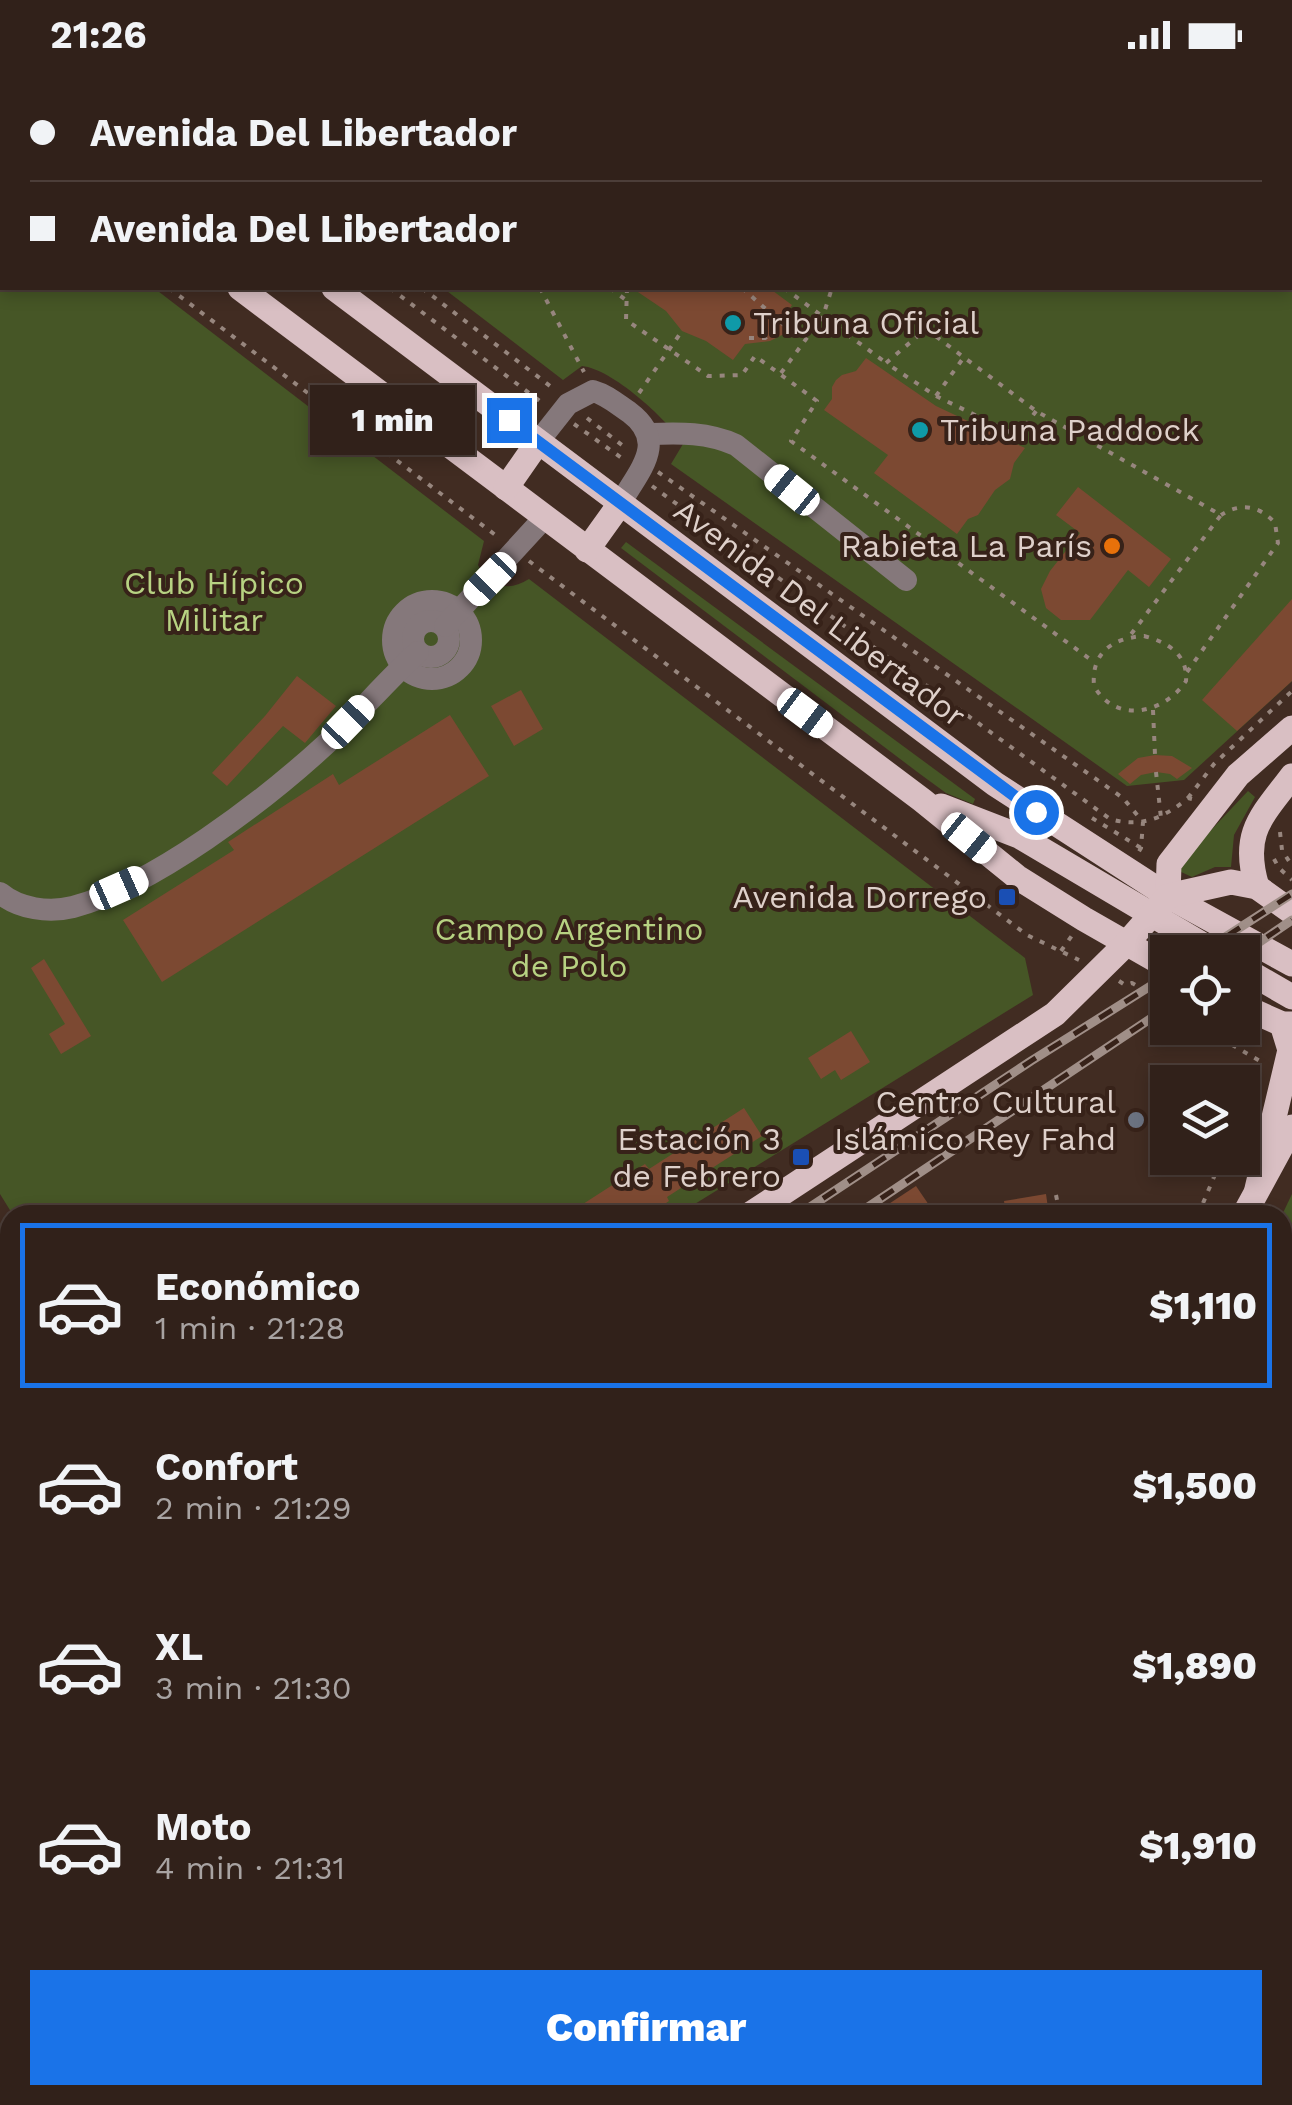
<!DOCTYPE html>
<html lang="es">
<head>
<meta charset="utf-8">
<style>
	:root { --surface:#31211a; --page:#3d2e27; --text:#f1f3f6; --muted:#a8a3a2; --line:#4c3e39; --accent:#1a73e8 }
	body { margin:0; font-family:"Work Sans",sans-serif; background:var(--page); color:var(--text); height:100vh; display:flex; flex-direction:column; font-size:38px; white-space:nowrap }
	* { box-sizing:border-box; margin:0 }
	p { font-size:32px; color:var(--muted) }
	.icon { flex:none; width:55px; height:55px; fill:none; stroke:currentColor; stroke-width:2; stroke-linecap:round; stroke-linejoin:round }
	.map { position:relative; flex:1; overflow:hidden }
	.panel { position:absolute; left:0px; top:1135px; width:1292px; height:900px; display:flex; flex-direction:column; background:var(--surface); border-radius:30px 30px 0 0; box-shadow:0 5px 15px #0003,0 0 0 2px var(--line) }
	.panel>* { flex:none }
	.top-card { position:absolute; left:0px; top:0px; width:1292px; height:220px; box-shadow:0 5px 15px #0003,0 0 0 2px var(--line); display:grid; align-content:center; height:220px; padding:0 30px; background:var(--surface) }
	.fabs { position:absolute; left:1150px; top:865px; display:grid; gap:20px }
	.fabs a { display:grid; place-items:center; width:110px; height:110px; border-radius:0px; background:var(--surface); box-shadow:0 5px 15px #0003,0 0 0 2px var(--line); font-size:50px }
	.end { position:absolute; width:45px; height:45px; margin:-22px; border:12px solid #1a73e8; background:#fff; box-shadow:0 0 0 5px #fff }
	.from { border-radius:50% }
	.bubble { position:absolute; height:70px; border-radius:0px; background:var(--surface); box-shadow:0 5px 15px #0003,0 0 0 2px var(--line); font-size:32px; font-weight:800; line-height:70px; text-align:center }
	.car { position:absolute; width:30px; height:60px; margin:-30px -15px; border-radius:12px; box-shadow:0 0 8px 2px #0007; background:linear-gradient(#fff 24%,#345 0 40%,#fff 0 76%,#345 0 86%,#fff 0) }
	.top-card b { display:flex; align-items:center; gap:35px; height:95px; font-size:38px }
	.top-card b+b { border-top:2px solid var(--line) }
	.top-card i { width:25px; height:25px; background:var(--text) }
	ul { padding:18px 0 0; list-style:none }
	li { display:flex; align-items:center; gap:30px; height:165px; margin:0 20px 15px; padding:0 10px; border:5px solid transparent; border-radius:0px }
	li div { flex:1 }
	li b { display:block; font-size:38px }
	li em { font-style:normal; font-weight:800 }
	li.current { border-color:var(--accent) }
	li>.icon { width:90px; height:90px; stroke-width:1.5 }
	.primary-button { display:flex; gap:20px; margin-top:auto; padding:20px 30px }
	.primary-button a { flex:1; height:115px; border-radius:0px; background:var(--accent); color:#fff; font-size:40px; font-weight:800; line-height:115px; text-align:center }
	.status { display:flex; justify-content:space-between; align-items:center; height:70px; padding:0 50px; background:var(--surface); direction:ltr }
	.status svg { height:28px; fill:currentColor }
	.map>svg:first-child { display:block }
	.built { fill:#503427 }
	.green { fill:#465626 }
	.building { fill:#7c4932 }
	.lines { fill:none; stroke-linecap:round; stroke-linejoin:round }
	.minor-tunnel { stroke:#59453b; stroke-width:22; stroke-dasharray:22 11; stroke-linecap:butt }
	.path { stroke:#97867e; stroke-width:4; stroke-dasharray:5 8; stroke-linecap:butt }
	.minor { stroke:#85787b; stroke-width:22 }
	.major { stroke:#d9bfc3; stroke-width:25 }
	.rail-casing { stroke:#a08f88; stroke-width:9 }
	.rail { stroke:#372219; stroke-width:5; stroke-dasharray:15; stroke-linecap:butt }
	.route { stroke:#1a73e8; stroke-width:12 }
	.culture-dot { fill:#0f9aa8; stroke:#372219; stroke-width:4 }
	.food-dot { fill:#e8710a; stroke:#372219; stroke-width:4 }
	.transit-dot { fill:#1a4fb4; stroke:#372219; stroke-width:4 }
	.worship-dot { fill:#6b7280; stroke:#372219; stroke-width:4 }
	.labels { text-anchor:middle; dominant-baseline:central; stroke-width:8; stroke-linejoin:round; paint-order:stroke }
	.poi-label { font-size:32px; fill:#ded0ca; stroke:#372219; text-anchor:end }
	.park-label { font-size:32px; fill:#b7d282; stroke:#372219 }
	.street-label { font-size:32px; fill:#ded0ca; stroke:#372219 }
</style>
</head>
<body>
<div class="status"><b>21:26</b><svg viewBox="0 0 49 12"><path d="M0 12V9h3v3zM5 12V6h3v6zM10 12V3h3v9zM15 12V0h3v12zM26 1h20v11H26zM47 4h2v5h-2z"/></svg></div>
<div class="map">
<svg width="1292" height="2035" viewBox="0 0 1292 2035">
	<rect width="100%" height="100%" fill="#412c22"/>
	<!-- built -->
	<g class="built">
		<polygon points="10,1678 10,1889 0,1885 0,1682"/>
		<polygon points="350,2025 768,2025 763,2035 375,2035"/>
	</g>
	<!-- green -->
	<g class="green">
		<path d="M154,0h1138v611l-108,99 -57,6 -456,-322 12,-20c-17,-26 -71,-75 -101,-78l-19,14 -120,-92h847v-216z"/>
		<path d="M0,99l2,119h152l330,253 -6,24c11,23 30,27 51,14l496,379 8,37 -356,220h-664l-13,-21z"/>
		<polygon points="626,472 975,729 973,734 946,723 920,704 621,478"/>
		<polygon points="1248,721 1255,727 1234,765 1231,797 1215,797 1192,807 1179,801 1197,775"/>
		<polygon points="1292,1124 1292,1365 1283,1384 1282,1145"/>
		<polygon points="868,2025 983,2025 978,2035 863,2035"/>
	</g>
	<!-- building -->
	<g class="building">
		<polygon points="632,218 769,218 792,235 786,244 798,257 770,271 745,274 733,290 706,271 682,261 666,241"/>
		<polygon points="866,288 936,336 1025,378 1014,393 1010,409 995,420 978,445 968,449 957,464 874,403 888,385 824,340 832,329 832,317 836,310 842,305 856,301"/>
		<polygon points="1078,417 1171,489 1149,517 1128,500 1090,550 1061,550 1046,538 1041,519 1050,501 1080,463 1056,445"/>
		<polygon points="1292,529 1292,611 1237,661 1202,630"/>
		<polygon points="297,606 336,636 305,673 283,656 227,716 212,703 265,646"/>
		<polygon points="521,620 543,659 514,676 491,636"/>
		<polygon points="450,645 489,706 162,912 123,850 234,780 228,772 333,704 339,715"/>
		<polygon points="1155,685 1172,686 1192,698 1177,709 1170,704 1156,702 1141,705 1130,714 1118,704 1138,688"/>
		<polygon points="44,889 91,966 61,984 49,964 65,954 31,898"/>
		<polygon points="851,961 870,992 841,1010 835,1000 821,1009 808,988"/>
		<polygon points="744,1038 762,1066 667,1127 669,1131 648,1145 566,1145 645,1094 649,1099"/>
		<polygon points="916,1116 931,1138 919,1145 872,1145"/>
		<polygon points="1046,1124 1049,1145 1006,1145 1004,1131"/>
	</g>
	<g class="lines">
		<!-- minor-tunnel -->
		<polyline class="minor-tunnel" points="214,0 217,2"/>
		<!-- path -->
		<g class="path">
			<polyline points="129,0 133,2"/>
			<polyline points="505,0 509,2"/>
			<polyline points="566,0 569,2"/>
			<polyline points="557,2 559,0"/>
			<polyline points="1194,2 1196,0"/>
			<polyline points="0,87 2,89"/>
			<polyline points="169,218 498,467"/>
			<polyline points="390,218 545,335"/>
			<polyline points="422,218 554,319"/>
			<polyline points="540,218 584,302"/>
			<polyline points="610,218 626,230"/>
			<polyline points="627,218 626,250 708,306 742,305 755,286 817,331 791,371 1094,592"/>
			<polyline points="742,218 784,255"/>
			<polyline points="749,218 750,218"/>
			<polyline points="784,218 885,292"/>
			<polyline points="749,268 765,268 784,255 805,270"/>
			<polyline points="781,303 823,246 832,218"/>
			<polyline points="639,323 682,261"/>
			<polyline points="936,326 964,287"/>
			<polyline points="1036,341 1018,366 936,326 886,293 926,259 1036,341 1221,445 1129,567"/>
			<polyline points="587,348 627,379"/>
			<polyline points="574,354 623,389"/>
			<polyline points="658,402 1123,728 1143,752 1141,778 1138,783"/>
			<path d="M652,416l458,333c31,9 54,-1 78,-21l4,1"/>
			<polyline points="529,491 1027,865 1079,890"/>
			<path d="M1144,566c23,6 44,18 42,45 -21,32 -70,44 -92,5 -3,-34 19,-48 50,-50z"/>
			<path d="M1187,602l91,-129 -3,-20c-15,-17 -34,-21 -54,-8"/>
			<polyline points="1153,640 1155,685"/>
			<polyline points="1156,702 1161,748"/>
			<polyline points="1188,728 1214,694 1292,621"/>
			<polyline points="1092,748 1141,778"/>
			<polyline points="1280,762 1282,780 1292,796"/>
			<polyline points="1274,789 1279,798 1292,810"/>
			<polyline points="1061,881 1073,864"/>
			<polyline points="1119,911 1125,915 1132,913 1168,933"/>
			<polyline points="1212,958 1229,973 1265,994"/>
			<polyline points="1242,1037 1261,992"/>
			<polyline points="1056,1125 1060,1145"/>
			<polyline points="1198,1145 1222,1088"/>
			<polyline points="1282,1200 1292,1180"/>
			<polyline points="1282,1262 1289,1245 1292,1217"/>
			<polyline points="1282,1282 1292,1260"/>
			<polyline points="757,2025 772,2035"/>
			<polyline points="883,2035 887,2025"/>
			<polyline points="942,2035 950,2025"/>
			<polyline points="959,2035 966,2025"/>
		</g>
		<!-- minor -->
		<g class="minor">
			<polyline points="1066,0 1068,2"/>
			<polyline points="101,2 103,0"/>
			<polyline points="390,2 391,0"/>
			<polyline points="1290,191 1292,191"/>
			<path d="M650,364c30,-1 57,-2 86,11l170,135"/>
			<path d="M538,372l30,-38 25,-13c14,4 24,13 36,21 40,30 10,58 -9,92"/>
			<circle cx="432" cy="570" r="39"/>
			<circle cx="431" cy="569" r="18"/>
			<polyline points="445,556 545,447"/>
			<path d="M0,823c19,16 49,20 73,14 80,-21 191,-106 252,-162 32,-29 60,-63 93,-93"/>
			<polyline points="0,1319 10,1314"/>
			<polyline points="1282,1700 1292,1705"/>
			<polyline points="1282,1966 1292,1947"/>
			<polyline points="422,2025 447,2035"/>
			<polyline points="489,2025 500,2035"/>
			<polyline points="717,2025 732,2035"/>
			<polyline points="687,2035 707,2035"/>
			<polyline points="1247,2035 1253,2025"/>
		</g>
		<!-- major -->
		<g class="major">
			<polyline points="43,0 47,2"/>
			<polyline points="0,38 2,40"/>
			<polyline points="240,218 922,730 1017,807 1084,849 1168,897"/>
			<polyline points="334,218 995,714 1168,826 1292,894"/>
			<polyline points="506,418 538,372"/>
			<polyline points="587,480 620,434"/>
			<polyline points="941,736 1019,766 1215,882"/>
			<path d="M1257,817c-16,-54 4,-70 35,-111"/>
			<polyline points="1168,826 1169,794 1238,705 1292,658"/>
			<polyline points="1242,898 1292,927"/>
			<polyline points="1242,936 1282,954 1292,954"/>
			<polyline points="1257,1119 1290,980 1282,954"/>
			<polyline points="749,1145 1055,944 1126,874 1168,826 1231,812 1257,817 1292,842"/>
			<polyline points="1244,1145 1292,1057"/>
			<polyline points="0,1566 10,1561"/>
			<polyline points="1140,2025 1161,2035"/>
			<polyline points="823,2035 827,2025"/>
		</g>
		<defs>
			<g id="rail">
				<polyline points="1202,882 1292,824"/>
				<polyline points="1242,884 1292,850"/>
				<polyline points="798,1145 1031,991 1168,905"/>
				<polyline points="856,1145 1168,937"/>
				<polyline points="1282,1446 1292,1426"/>
				<polyline points="1282,1482 1292,1462"/>
				<polyline points="0,1635 10,1630"/>
				<polyline points="1005,2035 1010,2025"/>
				<polyline points="1027,2035 1031,2025"/>
			</g>
		</defs>
		<!-- rail casing -->
		<use href="#rail" class="rail-casing"/>
		<!-- rail -->
		<use href="#rail" class="rail"/>
	</g>
	<g class="lines">
		<!-- route -->
		<polyline class="route" points="509,350 1036,742"/>
	</g>
	<!-- markers -->
	<g class="culture-dot">
		<circle cx="733" cy="253" r="10"/>
		<circle cx="920" cy="360" r="10"/>
	</g>
	<circle class="food-dot" cx="1112" cy="476" r="10"/>
	<g class="transit-dot">
		<rect x="997" y="817" width="20" height="20" rx="5"/>
		<rect x="791" y="1077" width="20" height="20" rx="5"/>
	</g>
	<circle class="worship-dot" cx="1136" cy="1050" r="10"/>
	<g class="labels">
		<!-- poi labels -->
		<g class="poi-label">
			<text x="753" y="253" text-anchor="start">Tribuna Oficial</text>
			<text x="940" y="360" text-anchor="start">Tribuna Paddock</text>
			<text x="1092" y="476">Rabieta La París</text>
			<text x="987" y="827">Avenida Dorrego</text>
			<text x="1116" y="1032">Centro Cultural<tspan x="1116" dy="37">Islámico Rey Fahd</tspan></text>
			<text x="781" y="1069">Estación 3<tspan x="781" dy="37">de Febrero</tspan></text>
		</g>
		<!-- park labels -->
		<g class="park-label">
			<text x="214" y="513">Club Hípico<tspan x="214" dy="37">Militar</tspan></text>
			<text x="569" y="859">Campo Argentino<tspan x="569" dy="37">de Polo</tspan></text>
		</g>
		<!-- street labels -->
		<g class="street-label">
			<text transform="translate(820 543) rotate(37)">Avenida Del Libertador</text>
		</g>
	</g>
</svg>
<div class="fabs">
<a><svg class="icon" aria-label="locate" viewBox="0 0 24 24"><circle cx="12" cy="12" r="6"/><path d="M12 2v4M12 18v4M2 12h4M18 12h4"/></svg></a>
<a><svg class="icon" aria-label="layers" viewBox="0 0 24 24"><path d="M12 4l9 5-9 5-9-5zM3 14l9 5 9-5"/></svg></a>
</div>
<i class="end from" style="left:1036px;top:742px"></i>
<i class="end" style="left:509px;top:350px"></i>
<div class="bubble" style="left:310px;top:315px;width:165px">1 min</div>
<i class="car" style="left:792px;top:420px;rotate:309deg"></i>
<i class="car" style="left:490px;top:509px;rotate:224deg"></i>
<i class="car" style="left:805px;top:643px;rotate:127deg"></i>
<i class="car" style="left:348px;top:652px;rotate:44deg"></i>
<i class="car" style="left:969px;top:768px;rotate:129deg"></i>
<i class="car" style="left:119px;top:818px;rotate:66deg"></i>
<div class="top-card">
<b><i class="from"></i>Avenida Del Libertador</b>
<b><i></i>Avenida Del Libertador</b>
</div>
<section class="panel">
<ul>
<li class="current"><svg class="icon" aria-label="car" viewBox="0 0 24 24"><path d="M5 17H2v-5l4-1 3-4h7l3 4 3 1v5h-3M9 17h6M6 11h13"/><circle cx="7" cy="17" r="2"/><circle cx="17" cy="17" r="2"/></svg><div><b>Económico</b><p>1 min · 21:28</p></div><em>$1,110</em></li>
<li><svg class="icon" aria-label="car" viewBox="0 0 24 24"><path d="M5 17H2v-5l4-1 3-4h7l3 4 3 1v5h-3M9 17h6M6 11h13"/><circle cx="7" cy="17" r="2"/><circle cx="17" cy="17" r="2"/></svg><div><b>Confort</b><p>2 min · 21:29</p></div><em>$1,500</em></li>
<li><svg class="icon" aria-label="car" viewBox="0 0 24 24"><path d="M5 17H2v-5l4-1 3-4h7l3 4 3 1v5h-3M9 17h6M6 11h13"/><circle cx="7" cy="17" r="2"/><circle cx="17" cy="17" r="2"/></svg><div><b>XL</b><p>3 min · 21:30</p></div><em>$1,890</em></li>
<li><svg class="icon" aria-label="car" viewBox="0 0 24 24"><path d="M5 17H2v-5l4-1 3-4h7l3 4 3 1v5h-3M9 17h6M6 11h13"/><circle cx="7" cy="17" r="2"/><circle cx="17" cy="17" r="2"/></svg><div><b>Moto</b><p>4 min · 21:31</p></div><em>$1,910</em></li>
</ul>
<div class="primary-button"><a>Confirmar</a></div>
</section>
</div>
</body>
</html>
